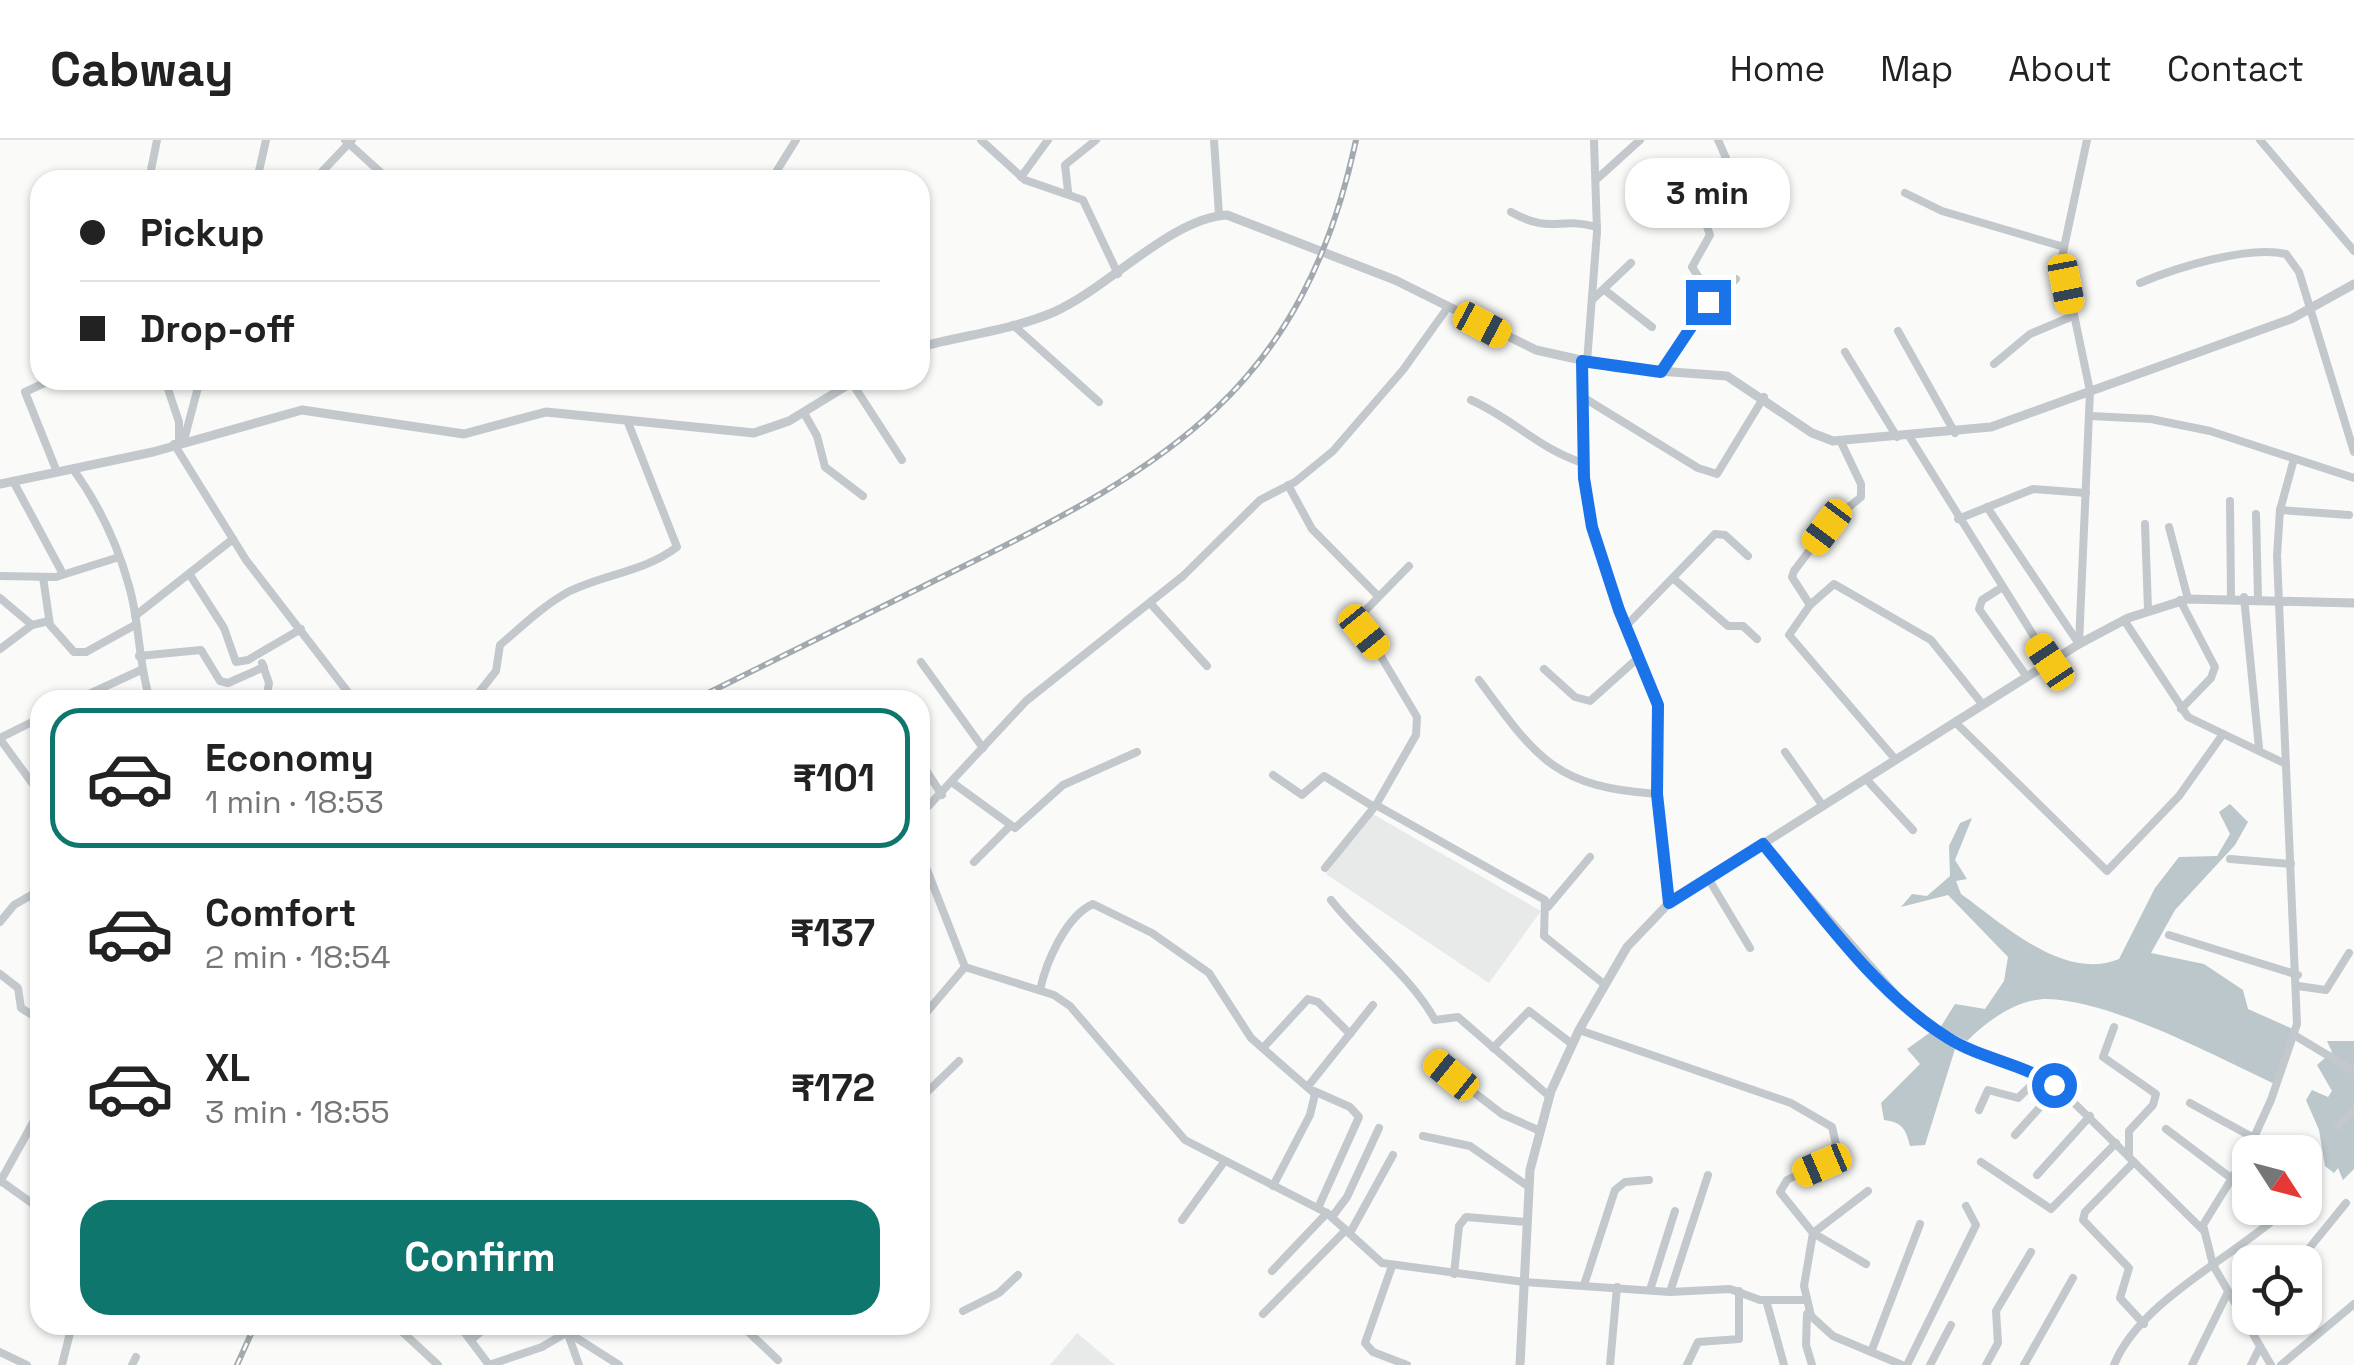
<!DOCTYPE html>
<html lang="en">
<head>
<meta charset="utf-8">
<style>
	:root { --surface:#fff; --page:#f2f2f2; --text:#222; --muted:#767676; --line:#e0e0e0; --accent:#0f766e }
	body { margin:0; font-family:"Space Grotesk",sans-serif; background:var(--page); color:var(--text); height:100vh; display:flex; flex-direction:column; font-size:38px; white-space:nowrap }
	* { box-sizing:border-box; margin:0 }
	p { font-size:32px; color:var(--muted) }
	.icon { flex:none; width:55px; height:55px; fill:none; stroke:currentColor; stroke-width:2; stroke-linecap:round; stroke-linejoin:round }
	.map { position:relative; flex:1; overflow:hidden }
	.sheet { position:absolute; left:30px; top:550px; width:900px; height:645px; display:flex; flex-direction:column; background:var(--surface); border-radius:30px; box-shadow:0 2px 8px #0004 }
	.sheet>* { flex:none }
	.hud { position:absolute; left:30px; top:30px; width:900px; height:220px; border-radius:30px; box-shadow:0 2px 8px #0004; display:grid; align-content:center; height:220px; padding:0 50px; background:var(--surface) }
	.needle { width:65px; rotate:126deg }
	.tools { position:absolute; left:2232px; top:995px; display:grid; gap:20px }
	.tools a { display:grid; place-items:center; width:90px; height:90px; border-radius:20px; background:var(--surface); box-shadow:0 2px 8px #0004; font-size:50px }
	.end { position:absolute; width:45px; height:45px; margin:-22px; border:12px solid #1a73e8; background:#fff; box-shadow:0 0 0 5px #fff }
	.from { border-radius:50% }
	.bubble { position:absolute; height:70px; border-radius:30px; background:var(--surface); box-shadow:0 2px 8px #0004; font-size:32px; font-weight:800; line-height:70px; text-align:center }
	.car { position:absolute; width:30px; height:60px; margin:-30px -15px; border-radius:12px; box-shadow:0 0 8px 2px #0007; background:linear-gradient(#f5c518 24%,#345 0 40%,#f5c518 0 76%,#345 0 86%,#f5c518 0) }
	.hud b { display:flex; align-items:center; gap:35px; height:95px; font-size:38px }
	.hud b+b { border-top:2px solid var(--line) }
	.hud i { width:25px; height:25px; background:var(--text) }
	ul { padding:18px 0 0; list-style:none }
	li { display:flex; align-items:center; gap:30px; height:140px; margin:0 20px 15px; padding:0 30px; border:5px solid transparent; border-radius:30px }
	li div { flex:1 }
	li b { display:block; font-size:38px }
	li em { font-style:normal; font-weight:800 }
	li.current { border-color:var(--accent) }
	li>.icon { width:90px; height:90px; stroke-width:1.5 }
	.cta { display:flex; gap:20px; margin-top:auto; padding:20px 50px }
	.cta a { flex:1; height:115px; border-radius:30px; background:var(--accent); color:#fff; font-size:40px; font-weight:800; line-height:115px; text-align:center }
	header { display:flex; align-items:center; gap:60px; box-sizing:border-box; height:140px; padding:0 50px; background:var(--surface); border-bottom:2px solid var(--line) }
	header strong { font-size:48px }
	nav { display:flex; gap:55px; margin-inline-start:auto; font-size:35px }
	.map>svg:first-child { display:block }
	.built { fill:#e8e9e9 }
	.water { fill:#bbc7cb }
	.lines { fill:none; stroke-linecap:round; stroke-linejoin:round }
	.minor { stroke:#c3c8cc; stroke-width:8 }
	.tertiary { stroke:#c3c8cc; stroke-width:9 }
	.rail-casing { stroke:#a2aab0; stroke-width:6 }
	.rail { stroke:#fff; stroke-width:2.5; stroke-dasharray:8; stroke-linecap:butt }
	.route { stroke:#1a73e8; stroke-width:12 }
</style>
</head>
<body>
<header>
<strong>Cabway</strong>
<nav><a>Home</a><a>Map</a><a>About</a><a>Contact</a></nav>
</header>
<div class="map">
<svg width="2354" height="1225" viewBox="0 0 2354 1225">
	<rect width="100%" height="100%" fill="#fafaf8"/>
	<!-- built -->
	<g class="built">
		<polygon points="1371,673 1541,771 1489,843 1326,734"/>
		<polygon points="1077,1193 1115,1225 1050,1225"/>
	</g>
	<!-- water -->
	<g class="water">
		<path d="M2230,664l18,18 -13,23 -60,65 -24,43 53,11 39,26 5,19 47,21 -18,55c-63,-29 -163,-84 -230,-86 -30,0 -60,22 -80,42l-27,-13 15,-24 30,5 19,-28 4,-24 -60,-62 -47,12 11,-13 15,2 23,-20 -1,-30 11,-23 12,-5 -17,42 12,19 -11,2 5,13c42,30 103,88 158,65l36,-71 24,-31 38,-1 13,-22 -11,-22z"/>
		<path d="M1932,891l23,18 -30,96 -15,1c-4,-17 -8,-24 -26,-26l-3,-17 39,-39 -13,-15z"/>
		<polygon points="2327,901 2354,901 2354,1029 2343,1040 2338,1028 2334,1033 2325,1026 2319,990 2306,960 2312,950 2328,957 2332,951 2317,925 2332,912"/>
	</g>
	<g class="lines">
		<!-- minor -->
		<g class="minor">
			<polyline points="345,0 389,40"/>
			<polyline points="981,0 1025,40 1083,60 1118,134"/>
			<polyline points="1214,0 1219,75"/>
			<polyline points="2260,0 2354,111"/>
			<polyline points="1021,37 1048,0"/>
			<polyline points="316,38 352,0"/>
			<polyline points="1598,38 1640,0"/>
			<polyline points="149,40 157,0"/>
			<polyline points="257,40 266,0"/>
			<polyline points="771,40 796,0"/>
			<polyline points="1068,51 1065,25 1096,0"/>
			<polyline points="1905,53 1942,71 2064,107"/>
			<path d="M1511,72c42,23 46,4 86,15"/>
			<path d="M2140,143c35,-15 108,-38 146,-29l13,18 55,180"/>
			<polyline points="1606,151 1652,187"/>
			<polyline points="1712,158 1692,127 1710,95 1697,59 1726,18 1718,0"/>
			<polyline points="1593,159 1631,123"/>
			<polyline points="1013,185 1099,262"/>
			<polyline points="1898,191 1955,293"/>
			<polyline points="1845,212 1897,297"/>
			<polyline points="1582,221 1584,338 1592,387 1619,470 1658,565 1657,654 1669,763"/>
			<polyline points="1587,222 1597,92 1594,0"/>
			<polyline points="1994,224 2030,194 2073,176"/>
			<polyline points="1661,231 1693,179 1736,139"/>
			<polyline points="51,240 25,252 57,332"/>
			<polyline points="165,240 179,282 179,302"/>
			<polyline points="852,243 902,320"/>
			<polyline points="1581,256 1698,328 1717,334 1764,257"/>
			<path d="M1471,260c44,20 65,47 112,63"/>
			<polyline points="804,273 817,296 825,327 863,356"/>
			<polyline points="2090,276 2151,279 2210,291 2354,338"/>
			<polyline points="1909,296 2050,522"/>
			<polyline points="184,300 200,240"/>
			<polyline points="1840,300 1861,344 1861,357 1832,381 1794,431 1792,437 1810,465 1789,495 1896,620"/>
			<polyline points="174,304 246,420 354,560"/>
			<path d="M73,329c26,36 44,73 56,117 11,37 9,76 21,114"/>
			<polyline points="13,341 63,434"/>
			<polyline points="1288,345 1312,389 1378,456"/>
			<polyline points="2230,361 2231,457"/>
			<polyline points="1987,367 2079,504"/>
			<polyline points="2280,370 2349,375"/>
			<polyline points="2256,374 2258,458"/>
			<polyline points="1958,379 2033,349 2086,353"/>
			<polyline points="2145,384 2148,470"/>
			<polyline points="2169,387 2188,459"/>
			<polyline points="1409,426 1358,478 1417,577 1416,595 1376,665 1545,760 1544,796 1604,844"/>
			<polyline points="190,435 224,488 236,522 248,520 301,489"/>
			<polyline points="0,436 56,437 119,417"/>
			<polyline points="43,437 50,485 74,512 86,512 135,485"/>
			<polyline points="1674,439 1728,486 1743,486 1757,499"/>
			<polyline points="2001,448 1982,460 1979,469 2027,537"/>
			<polyline points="2244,457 2259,608"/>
			<polyline points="0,458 32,485 49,481"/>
			<polyline points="2180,460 2215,527 2211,538 2181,569"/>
			<polyline points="1150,463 1207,526"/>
			<polyline points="1810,465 1834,444 1931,500 1983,565"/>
			<polyline points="135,476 233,399"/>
			<polyline points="2124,480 2188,577 2286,624"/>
			<polyline points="1626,486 1715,394 1725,395 1748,416"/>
			<polyline points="2079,504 2090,251 2062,117 2087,0"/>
			<polyline points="0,509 32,485"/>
			<polyline points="139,516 201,510 220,541 228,543 264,527"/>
			<polyline points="921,522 983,608"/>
			<polyline points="262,523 269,543 266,560"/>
			<polyline points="1544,529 1575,557 1590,561 1639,517"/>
			<path d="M1479,540c58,79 76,107 178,114"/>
			<polyline points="76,560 141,530"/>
			<path d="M473,560l23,-29 4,-26c21,-18 44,-40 68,-53 36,-18 76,-20 109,-45l-50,-127"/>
			<polyline points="1955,582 2107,731 2179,656 2223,594"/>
			<polyline points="0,598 40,578"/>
			<polyline points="0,599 40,654"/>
			<polyline points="1785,612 1823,666"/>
			<polyline points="920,621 942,655"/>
			<polyline points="1273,635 1302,655 1324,636 1374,667"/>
			<polyline points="1866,639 1913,690"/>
			<polyline points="953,643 1015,688 1063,645 1137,612"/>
			<polyline points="920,675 1026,561 1183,436 1260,360 1295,342 1333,311 1403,230 1448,167"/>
			<polyline points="1763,704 1905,865 1958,904 2016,926 2062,951 2204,1091"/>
			<polyline points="920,712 965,827 1054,855 1070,866 1185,1000 1327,1073 1382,1123 1524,1142 1670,1152 1730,1149 1760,1160 1804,1160"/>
			<polyline points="2230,719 2291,724"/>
			<polyline points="974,722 1010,686"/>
			<polyline points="1325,728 1376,665"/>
			<polyline points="1708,738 1750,808"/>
			<path d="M1331,760c33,42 78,74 104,120l23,-3 91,79"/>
			<polyline points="1548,767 1590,717"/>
			<polyline points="0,782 14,765 40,750"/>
			<polyline points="2169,795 2298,835"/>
			<polyline points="0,834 18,848 21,868 40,880"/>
			<polyline points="2298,846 2326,850 2349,813"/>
			<path d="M1040,850c6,-28 26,-74 53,-86l59,29 57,40 42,65 64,56 -5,21 -37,71"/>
			<polyline points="920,880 965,827"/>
			<polyline points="2114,887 2103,917 2156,954 2153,965 2129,991 2129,1017"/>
			<polyline points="1579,890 1791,963 1832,987 1836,1004 1829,1019 1787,1040 1780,1052 1813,1093 1804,1146 1811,1176 1833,1196 1902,1225"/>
			<polyline points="2294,895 2354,931"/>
			<polyline points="1263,908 1308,859 1318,862 1350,894"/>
			<polyline points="1493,908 1529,871 1572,904"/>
			<polyline points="1432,920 1502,974 1538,990"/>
			<polyline points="1309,945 1373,865"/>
			<polyline points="1314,951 1350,967 1359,977 1318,1068"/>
			<polyline points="920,959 959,921"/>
			<polyline points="2190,963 2254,998"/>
			<polyline points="1979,970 1988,950 2018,958 2040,937"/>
			<polyline points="2338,986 2354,970"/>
			<polyline points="2166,989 2231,1038"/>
			<polyline points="2015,995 2057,948"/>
			<polyline points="1423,996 1470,1006 1529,1047"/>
			<polyline points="1981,1022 2051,1069 2116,1003"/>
			<polyline points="2134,1022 2085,1072 2083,1080 2129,1128 2120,1158 2144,1184"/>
			<polyline points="2037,1035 2090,976"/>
			<polyline points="1,1041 40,1069"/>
			<polyline points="0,1042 40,970"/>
			<polyline points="1332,1077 1347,1057 1379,988"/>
			<polyline points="1182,1080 1224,1022"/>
			<polyline points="1350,1093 1393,1015"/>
			<polyline points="2298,1122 2346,1063"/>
			<polyline points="1866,1124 1813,1093 1868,1051"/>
			<polyline points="1392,1126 1365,1203 1373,1212 1407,1225"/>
			<polyline points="1272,1131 1327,1073"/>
			<polyline points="1454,1134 1459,1086 1466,1077 1527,1082"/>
			<polyline points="1584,1145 1615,1050 1625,1042 1649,1040"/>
			<polyline points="1650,1150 1675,1071"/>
			<polyline points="1670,1152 1708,1035"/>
			<polyline points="1766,1160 1784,1225"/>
			<polyline points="963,1171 999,1153 1018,1135"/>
			<polyline points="1263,1174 1346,1090"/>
			<polyline points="1807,1174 1806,1205 1812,1225"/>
			<polyline points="395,1185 438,1225"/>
			<polyline points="459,1185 489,1225"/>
			<polyline points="741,1185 778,1220"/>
			<polyline points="567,1192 619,1225"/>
			<polyline points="569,1197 579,1225"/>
			<polyline points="471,1200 489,1185"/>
			<polyline points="0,1212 27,1225"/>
			<polyline points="1871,1212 1920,1084"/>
			<polyline points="62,1225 72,1185"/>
			<polyline points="132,1225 136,1217"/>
			<polyline points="489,1225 542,1207 579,1185"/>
			<polyline points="1610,1225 1617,1147"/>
			<polyline points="1687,1225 1698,1202 1739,1199 1739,1151"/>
			<polyline points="1907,1225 1976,1085 1966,1066"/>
			<polyline points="1930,1225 1951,1185"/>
			<polyline points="1986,1225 1998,1203 1996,1171 2031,1112"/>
			<polyline points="2024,1225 2073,1138"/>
			<path d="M2114,1225c25,-63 119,-108 169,-153"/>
			<polyline points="2192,1225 2228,1152"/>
			<polyline points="2251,1225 2260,1207"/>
			<polyline points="2271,1225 2213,1125 2203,1085 2245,1017 2271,960 2297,884 2277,416 2280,370 2294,319"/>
			<polyline points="2281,1225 2354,1164"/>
		</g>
		<!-- tertiary -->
		<g class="tertiary">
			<path d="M920,207c44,-12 92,-17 134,-35 53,-23 117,-94 173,-97l168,65 141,70 81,18 110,8 85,57 21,8 158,-14 300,-108 63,-35"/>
			<polyline points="0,344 153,312 302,270 464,294 546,272 754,293 789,281 856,240"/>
			<polyline points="1520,1225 1530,1030 1551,951 1579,890 1627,807 1669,763 1704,741 2079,504 2128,478 2188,459 2354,463"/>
		</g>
		<defs>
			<g id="rail">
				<path d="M694,560c88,-44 176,-87 264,-131 212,-104 345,-182 398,-429"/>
				<polyline points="237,1225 255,1185"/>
			</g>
		</defs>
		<!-- rail casing -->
		<use href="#rail" class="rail-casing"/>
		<!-- rail -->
		<use href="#rail" class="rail"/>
	</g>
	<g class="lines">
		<!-- route -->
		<path class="route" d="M1708,162l-47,70 -79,-11 2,117 8,49 27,83 39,95 -1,89 12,109 94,-59c55,66 111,148 185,194 33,21 73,25 106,47"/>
	</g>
</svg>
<div class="tools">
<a><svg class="needle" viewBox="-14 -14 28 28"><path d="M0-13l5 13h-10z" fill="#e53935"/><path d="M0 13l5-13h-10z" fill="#767676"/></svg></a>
<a><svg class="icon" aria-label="locate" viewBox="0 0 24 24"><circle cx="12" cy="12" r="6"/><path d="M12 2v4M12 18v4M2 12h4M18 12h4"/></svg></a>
</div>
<i class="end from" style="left:2054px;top:945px"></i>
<i class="end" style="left:1708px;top:162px"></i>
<div class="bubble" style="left:1625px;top:18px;width:165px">3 min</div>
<i class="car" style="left:2066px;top:144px;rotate:169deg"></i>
<i class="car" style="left:1482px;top:185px;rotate:118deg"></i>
<i class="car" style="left:1827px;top:387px;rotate:217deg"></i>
<i class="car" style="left:1364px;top:492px;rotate:141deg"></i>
<i class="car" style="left:2050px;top:522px;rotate:326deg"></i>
<i class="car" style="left:1451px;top:935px;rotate:309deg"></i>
<i class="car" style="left:1822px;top:1025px;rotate:247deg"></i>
<div class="hud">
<b><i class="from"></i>Pickup</b>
<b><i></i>Drop-off</b>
</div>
<section class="sheet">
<ul>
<li class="current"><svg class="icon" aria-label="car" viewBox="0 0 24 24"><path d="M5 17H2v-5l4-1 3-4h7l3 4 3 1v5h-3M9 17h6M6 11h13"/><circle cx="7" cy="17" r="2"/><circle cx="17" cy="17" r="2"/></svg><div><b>Economy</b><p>1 min · 18:53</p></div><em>₹101</em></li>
<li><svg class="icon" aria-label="car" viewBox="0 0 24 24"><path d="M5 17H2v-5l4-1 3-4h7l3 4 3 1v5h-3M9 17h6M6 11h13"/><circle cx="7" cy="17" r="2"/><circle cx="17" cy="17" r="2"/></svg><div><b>Comfort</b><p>2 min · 18:54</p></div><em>₹137</em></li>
<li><svg class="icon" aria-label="car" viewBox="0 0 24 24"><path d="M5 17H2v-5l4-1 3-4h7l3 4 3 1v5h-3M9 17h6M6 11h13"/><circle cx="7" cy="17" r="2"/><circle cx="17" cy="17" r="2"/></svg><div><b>XL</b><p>3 min · 18:55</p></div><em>₹172</em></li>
</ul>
<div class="cta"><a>Confirm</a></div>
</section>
</div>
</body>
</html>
